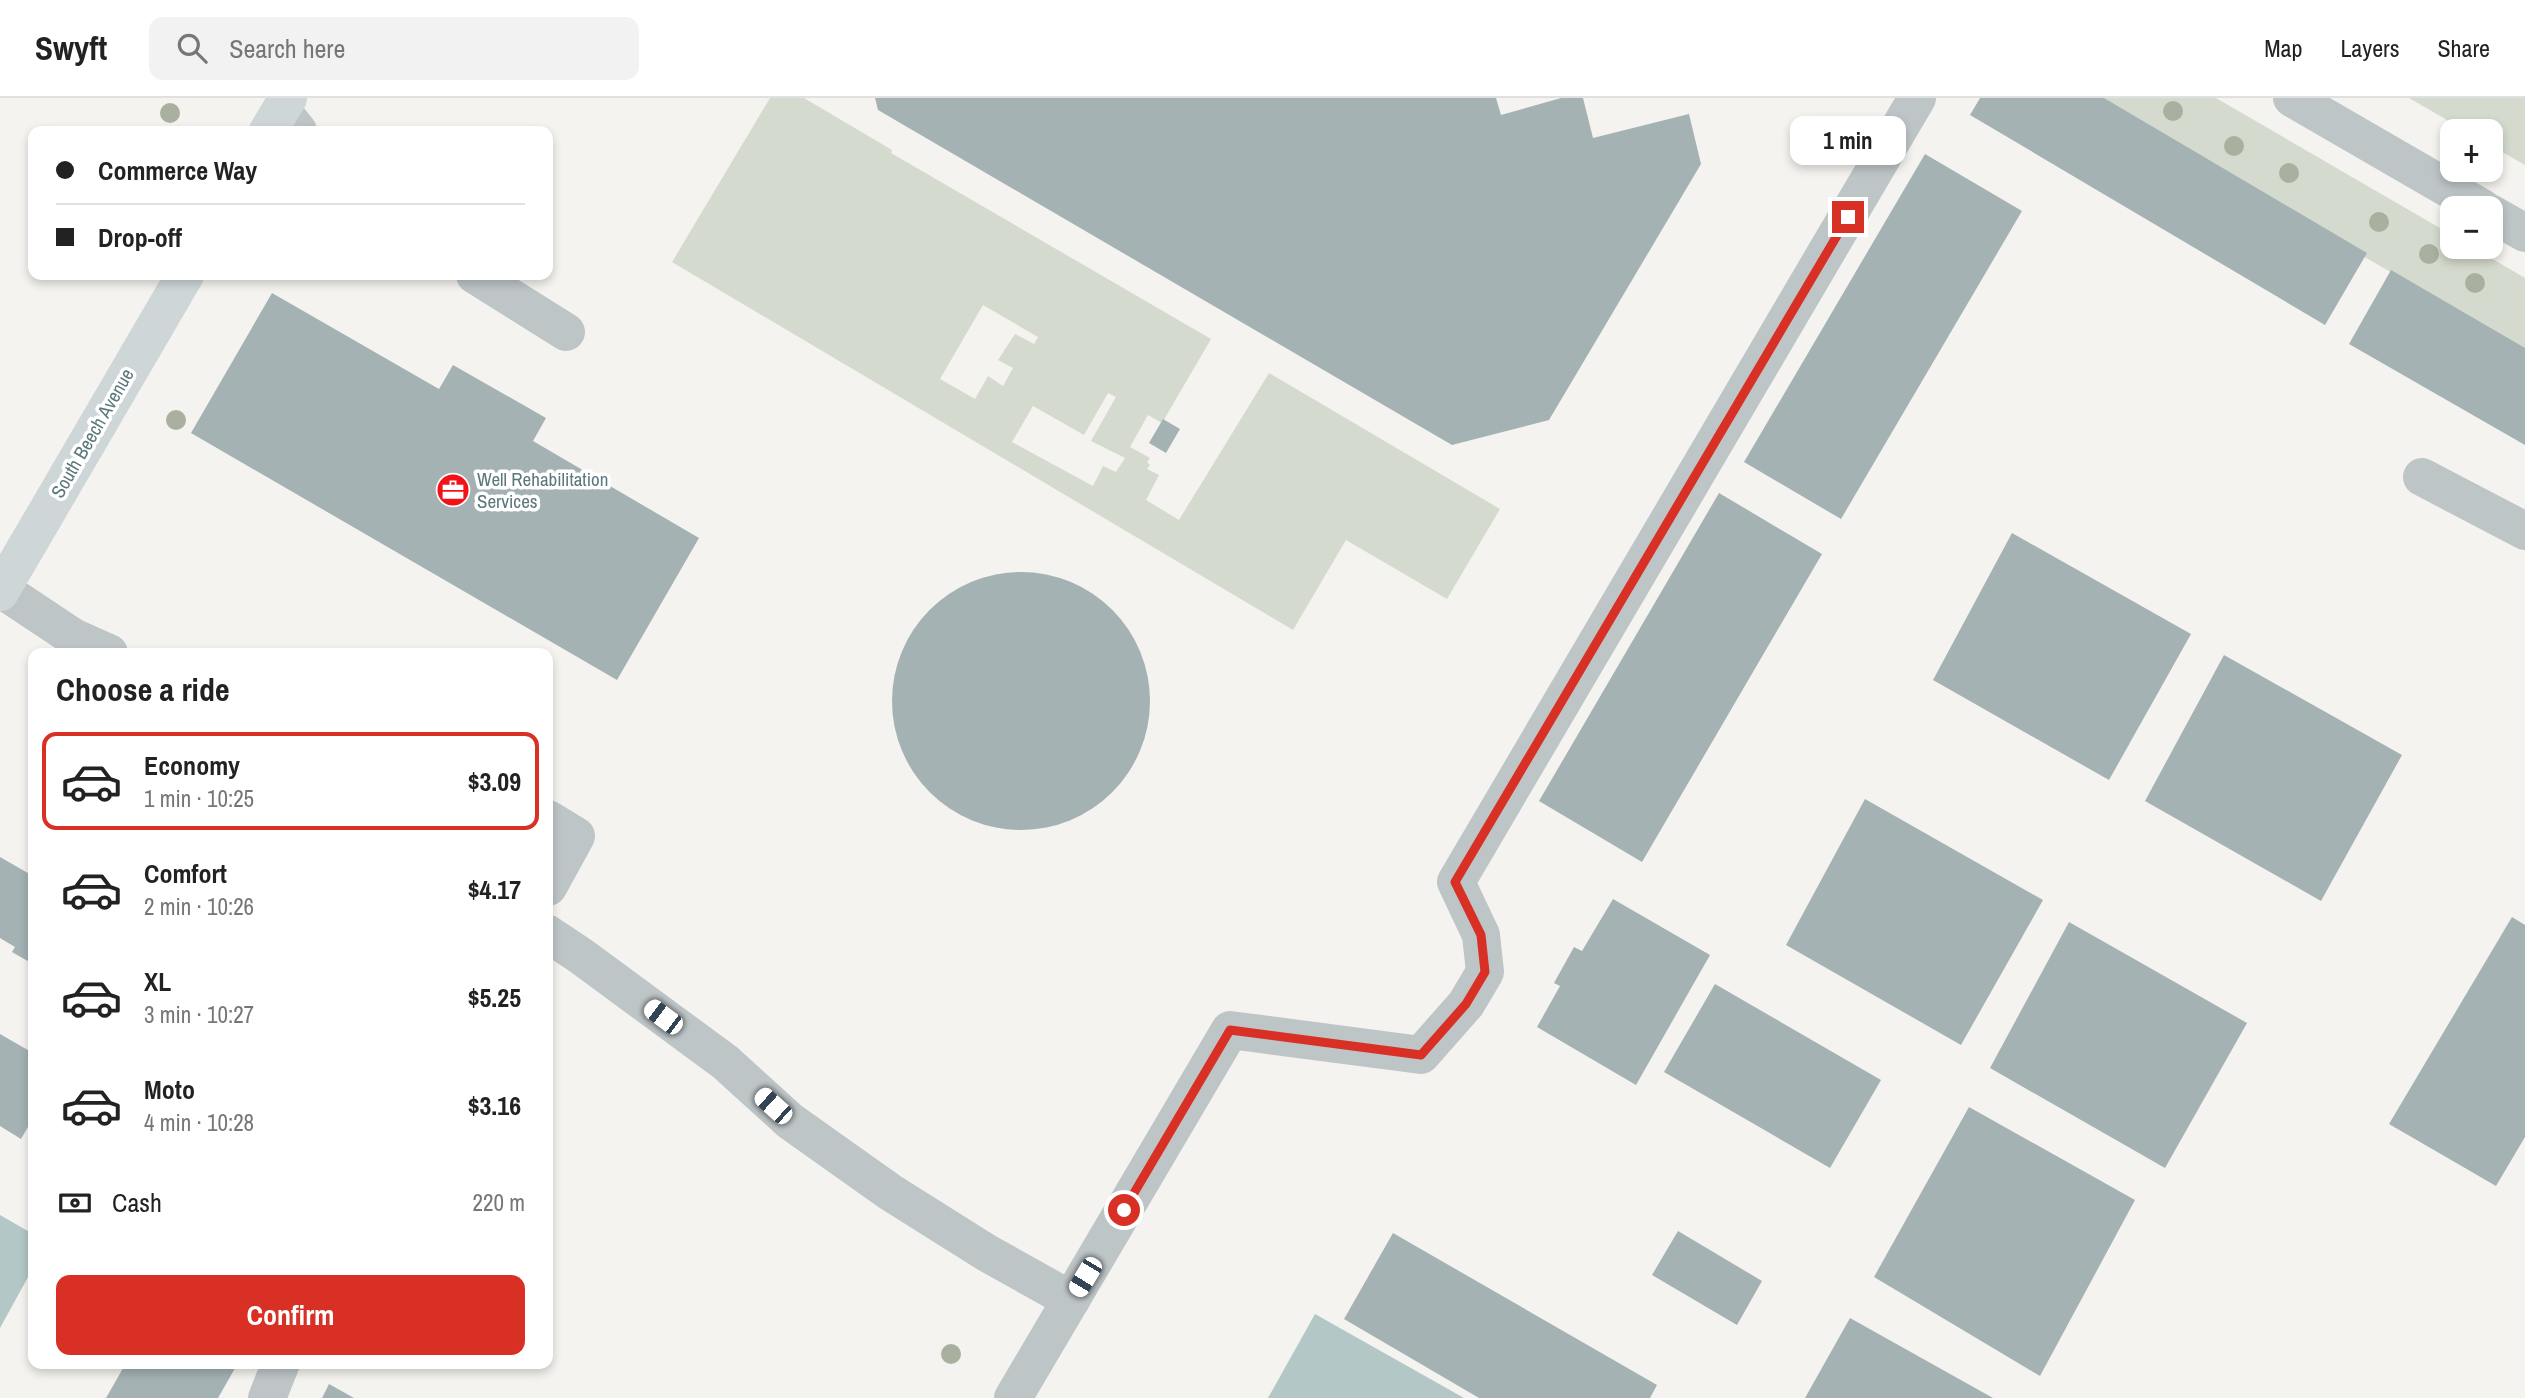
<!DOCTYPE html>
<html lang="en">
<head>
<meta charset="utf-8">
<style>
	:root { --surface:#fff; --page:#f2f2f2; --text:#222; --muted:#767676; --line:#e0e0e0; --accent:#d93025 }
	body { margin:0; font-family:"Archivo Narrow",sans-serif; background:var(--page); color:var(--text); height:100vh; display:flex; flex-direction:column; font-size:26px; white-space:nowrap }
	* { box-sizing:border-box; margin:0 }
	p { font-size:23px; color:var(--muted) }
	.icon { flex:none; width:38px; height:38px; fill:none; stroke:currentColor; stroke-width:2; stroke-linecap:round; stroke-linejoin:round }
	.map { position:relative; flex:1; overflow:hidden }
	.details { position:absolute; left:28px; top:550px; width:525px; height:721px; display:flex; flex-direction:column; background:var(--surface); border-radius:14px; box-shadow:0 4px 10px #0003 }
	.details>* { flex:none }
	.banner { position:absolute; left:28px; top:28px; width:525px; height:154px; border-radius:14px; box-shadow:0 4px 10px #0003; display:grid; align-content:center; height:154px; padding:0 28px; background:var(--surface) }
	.fabs { position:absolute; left:2440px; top:21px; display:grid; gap:14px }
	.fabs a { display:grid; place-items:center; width:63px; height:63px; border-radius:14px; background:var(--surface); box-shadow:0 4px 10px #0003; font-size:35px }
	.end { position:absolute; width:32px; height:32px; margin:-16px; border:9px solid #d93025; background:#fff; box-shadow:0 0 0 4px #fff }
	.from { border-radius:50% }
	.bubble { position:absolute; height:49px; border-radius:14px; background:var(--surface); box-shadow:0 4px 10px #0003; font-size:23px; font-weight:700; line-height:49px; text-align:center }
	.car { position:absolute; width:21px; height:42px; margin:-21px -10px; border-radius:9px; box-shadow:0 0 5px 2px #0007; background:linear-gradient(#fff 24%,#345 0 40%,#fff 0 76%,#345 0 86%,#fff 0) }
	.banner b { display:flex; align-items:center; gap:24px; height:66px; font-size:26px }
	.banner b+b { border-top:2px solid var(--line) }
	.banner i { width:18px; height:18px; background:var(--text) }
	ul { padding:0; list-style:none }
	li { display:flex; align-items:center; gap:21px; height:98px; margin:0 14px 10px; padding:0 14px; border:4px solid transparent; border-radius:14px }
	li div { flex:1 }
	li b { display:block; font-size:26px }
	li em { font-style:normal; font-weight:700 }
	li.on { border-color:var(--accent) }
	li>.icon { width:63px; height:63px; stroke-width:1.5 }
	h2 { padding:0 28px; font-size:32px; line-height:84px }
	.pay { display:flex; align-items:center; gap:18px; height:77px; padding:0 28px; font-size:26px }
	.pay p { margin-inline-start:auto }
	.button { display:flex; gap:14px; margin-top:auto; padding:14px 28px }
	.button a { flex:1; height:80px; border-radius:14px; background:var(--accent); color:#fff; font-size:28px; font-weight:700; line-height:80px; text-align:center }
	header { display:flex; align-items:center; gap:42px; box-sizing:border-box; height:98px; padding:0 35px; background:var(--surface); border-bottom:2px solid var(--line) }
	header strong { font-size:33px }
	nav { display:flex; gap:38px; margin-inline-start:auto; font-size:24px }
	.search { width:490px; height:63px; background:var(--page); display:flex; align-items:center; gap:18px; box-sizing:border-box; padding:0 24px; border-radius:14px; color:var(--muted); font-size:26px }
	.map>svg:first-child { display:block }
	.green { fill:#d5dace; fill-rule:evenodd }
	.water { fill:#b3c7c7 }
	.building { fill:#a4b2b4 }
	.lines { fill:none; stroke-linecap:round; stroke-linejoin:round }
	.minor { stroke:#bec5c7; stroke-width:38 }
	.major { stroke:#ced6d8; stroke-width:38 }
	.tree { fill:#a9b0a0 }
	.route { stroke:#d93025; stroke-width:9 }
	.labels { text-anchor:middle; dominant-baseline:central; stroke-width:7; stroke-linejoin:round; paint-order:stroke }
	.street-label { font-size:19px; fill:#5c787d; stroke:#fff }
	.poi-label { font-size:19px; fill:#5c787d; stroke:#fff; text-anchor:start }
</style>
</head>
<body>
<header>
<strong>Swyft</strong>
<div class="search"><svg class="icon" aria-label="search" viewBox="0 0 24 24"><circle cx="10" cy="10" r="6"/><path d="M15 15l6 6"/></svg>Search here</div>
<nav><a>Map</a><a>Layers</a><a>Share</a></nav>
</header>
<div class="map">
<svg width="2525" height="1300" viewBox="0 0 2525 1300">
	<rect width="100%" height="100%" fill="#f4f3ef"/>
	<!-- green -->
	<g class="green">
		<path d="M770,0h34l88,52 -1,3 320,186 -49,84 -14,-8 -18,32 20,11 -3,4 3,3 -3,4 12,6 -13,25 33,20 90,-147 231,136 -53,90 -101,-59 -53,90 -621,-368zM983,207l55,32 -4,7 -19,-10 -17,26 15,8 -10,18 -15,-10 -13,23 -35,-20zM1108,295l8,4 -25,44 34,17 -9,14 -13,-6 -10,20 -81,-44 21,-36 51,29z"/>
		<polygon points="2087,0 2216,0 2452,137 2452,149 2472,149 2525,180 2525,251"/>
		<polygon points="2409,0 2525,0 2525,67 2490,47 2490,33 2466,33"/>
	</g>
	<!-- water -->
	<g class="water">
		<polygon points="0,1117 33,1136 33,1170 0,1230"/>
		<polygon points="1315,1216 1464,1300 1268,1300"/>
	</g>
	<!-- building -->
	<g class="building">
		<polygon points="875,0 1496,0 1501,17 1561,0 1583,0 1593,40 1689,16 1701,66 1549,322 1452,347 878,12"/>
		<polygon points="1980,0 2104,0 2367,155 2325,227 1970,17"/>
		<polygon points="1925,56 2022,113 1841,421 1744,364"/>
		<polygon points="2391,172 2525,250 2525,347 2349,246"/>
		<polygon points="272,195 439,291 453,267 546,320 533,343 699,440 617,582 191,335"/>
		<polygon points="1163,321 1180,331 1166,355 1149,345"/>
		<polygon points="1719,395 1822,456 1642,764 1539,703"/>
		<polygon points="2012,435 2191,536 2109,682 1933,582"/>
		<circle cx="1021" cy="603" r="129"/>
		<polygon points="2224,557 2402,657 2321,803 2145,703"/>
		<polygon points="1865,701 2043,802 1961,947 1786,847"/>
		<polygon points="0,759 33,778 33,866 12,854 15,849 0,840"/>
		<polygon points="1613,801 1710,857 1636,987 1537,929 1560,888 1554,885 1574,849 1582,853"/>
		<polygon points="2512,819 2525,827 2525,1039 2496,1088 2389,1026"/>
		<polygon points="2069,824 2247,925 2165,1070 1990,970"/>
		<polygon points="1715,886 1881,982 1830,1070 1664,974"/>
		<polygon points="0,936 33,955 33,1020 21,1041 0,1028"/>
		<polygon points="1969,1009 2135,1102 2040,1278 1874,1179"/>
		<polygon points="1678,1133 1762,1183 1737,1227 1652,1177"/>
		<polygon points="1393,1135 1657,1287 1650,1300 1479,1300 1344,1221"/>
		<polygon points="1850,1220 1993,1300 1805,1300"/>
		<polygon points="126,1265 238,1265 218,1300 106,1300"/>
		<polygon points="329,1286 354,1300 322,1300"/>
	</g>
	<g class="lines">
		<!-- minor -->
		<g class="minor">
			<polyline points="2292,0 2482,110"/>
			<polyline points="281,12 298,33"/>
			<polyline points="2490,115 2525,135"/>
			<polyline points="475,177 566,234"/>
			<polyline points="2422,379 2525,433"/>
			<polyline points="1,491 73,539 109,555"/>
			<polyline points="548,721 576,738 548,789"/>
			<polyline points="548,836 581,858 725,964 790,1023 890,1094 987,1155 1071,1202"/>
			<polyline points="267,1300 281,1265"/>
			<polyline points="1013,1300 1230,932 1421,957 1466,906 1485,874 1481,837 1456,784 1917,0"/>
		</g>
		<!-- major -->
		<g class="major">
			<polyline points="268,33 288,0"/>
			<polyline points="0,494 185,177"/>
		</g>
	</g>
	<!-- trees -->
	<g class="tree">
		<circle cx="2173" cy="13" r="10"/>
		<circle cx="170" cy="15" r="10"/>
		<circle cx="2234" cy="48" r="10"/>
		<circle cx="2289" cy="75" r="10"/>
		<circle cx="2379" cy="124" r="10"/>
		<circle cx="2429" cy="156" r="10"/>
		<circle cx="2475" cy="185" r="10"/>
		<circle cx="176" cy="322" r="10"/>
		<circle cx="951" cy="1256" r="10"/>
	</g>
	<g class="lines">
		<!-- route -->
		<polyline class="route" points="1124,1112 1230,932 1421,957 1466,906 1485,874 1481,837 1455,784 1848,119"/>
	</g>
	<!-- icons -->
	<defs>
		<symbol id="office-disc" viewBox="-11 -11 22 22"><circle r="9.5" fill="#f21218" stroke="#fff"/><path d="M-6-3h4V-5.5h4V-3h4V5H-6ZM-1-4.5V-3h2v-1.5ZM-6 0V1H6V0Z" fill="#fff"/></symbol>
	</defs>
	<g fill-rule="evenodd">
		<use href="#office-disc" x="434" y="373" width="38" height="38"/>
	</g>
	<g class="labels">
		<!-- street labels -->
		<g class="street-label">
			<text transform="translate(92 335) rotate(-60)">South Beech Avenue</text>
		</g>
		<!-- poi labels -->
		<g class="poi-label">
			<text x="477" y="381">Well Rehabilitation<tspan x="477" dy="22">Services</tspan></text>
		</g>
	</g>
</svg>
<div class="fabs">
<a>+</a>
<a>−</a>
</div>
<i class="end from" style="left:1124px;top:1112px"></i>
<i class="end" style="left:1848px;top:119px"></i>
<div class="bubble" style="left:1790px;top:18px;width:116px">1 min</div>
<i class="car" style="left:663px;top:919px;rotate:307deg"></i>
<i class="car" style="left:773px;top:1008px;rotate:312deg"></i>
<i class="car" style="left:1085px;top:1179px;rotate:211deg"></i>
<div class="banner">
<b><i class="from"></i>Commerce Way</b>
<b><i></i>Drop-off</b>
</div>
<section class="details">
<h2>Choose a ride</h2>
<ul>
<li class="on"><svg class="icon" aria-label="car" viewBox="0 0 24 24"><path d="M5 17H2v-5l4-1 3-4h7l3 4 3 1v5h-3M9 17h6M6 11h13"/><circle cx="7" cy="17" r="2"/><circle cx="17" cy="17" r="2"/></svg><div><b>Economy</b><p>1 min · 10:25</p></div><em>$3.09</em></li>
<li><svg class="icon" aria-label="car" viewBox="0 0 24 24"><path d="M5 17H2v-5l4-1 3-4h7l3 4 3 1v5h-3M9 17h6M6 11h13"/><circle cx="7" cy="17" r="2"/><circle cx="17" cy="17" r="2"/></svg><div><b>Comfort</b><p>2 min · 10:26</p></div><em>$4.17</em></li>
<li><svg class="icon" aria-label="car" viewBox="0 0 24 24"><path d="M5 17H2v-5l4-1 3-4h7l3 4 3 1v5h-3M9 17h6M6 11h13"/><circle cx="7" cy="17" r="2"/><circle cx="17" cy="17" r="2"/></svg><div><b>XL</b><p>3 min · 10:27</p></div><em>$5.25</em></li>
<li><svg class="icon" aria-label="car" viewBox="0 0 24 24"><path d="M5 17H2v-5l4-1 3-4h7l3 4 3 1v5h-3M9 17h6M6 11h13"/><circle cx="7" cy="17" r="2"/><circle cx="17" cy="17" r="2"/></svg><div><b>Moto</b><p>4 min · 10:28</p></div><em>$3.16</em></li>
</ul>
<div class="pay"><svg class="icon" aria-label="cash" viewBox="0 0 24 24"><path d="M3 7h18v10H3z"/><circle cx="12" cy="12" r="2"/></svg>Cash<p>220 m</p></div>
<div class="button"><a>Confirm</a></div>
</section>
</div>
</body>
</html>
